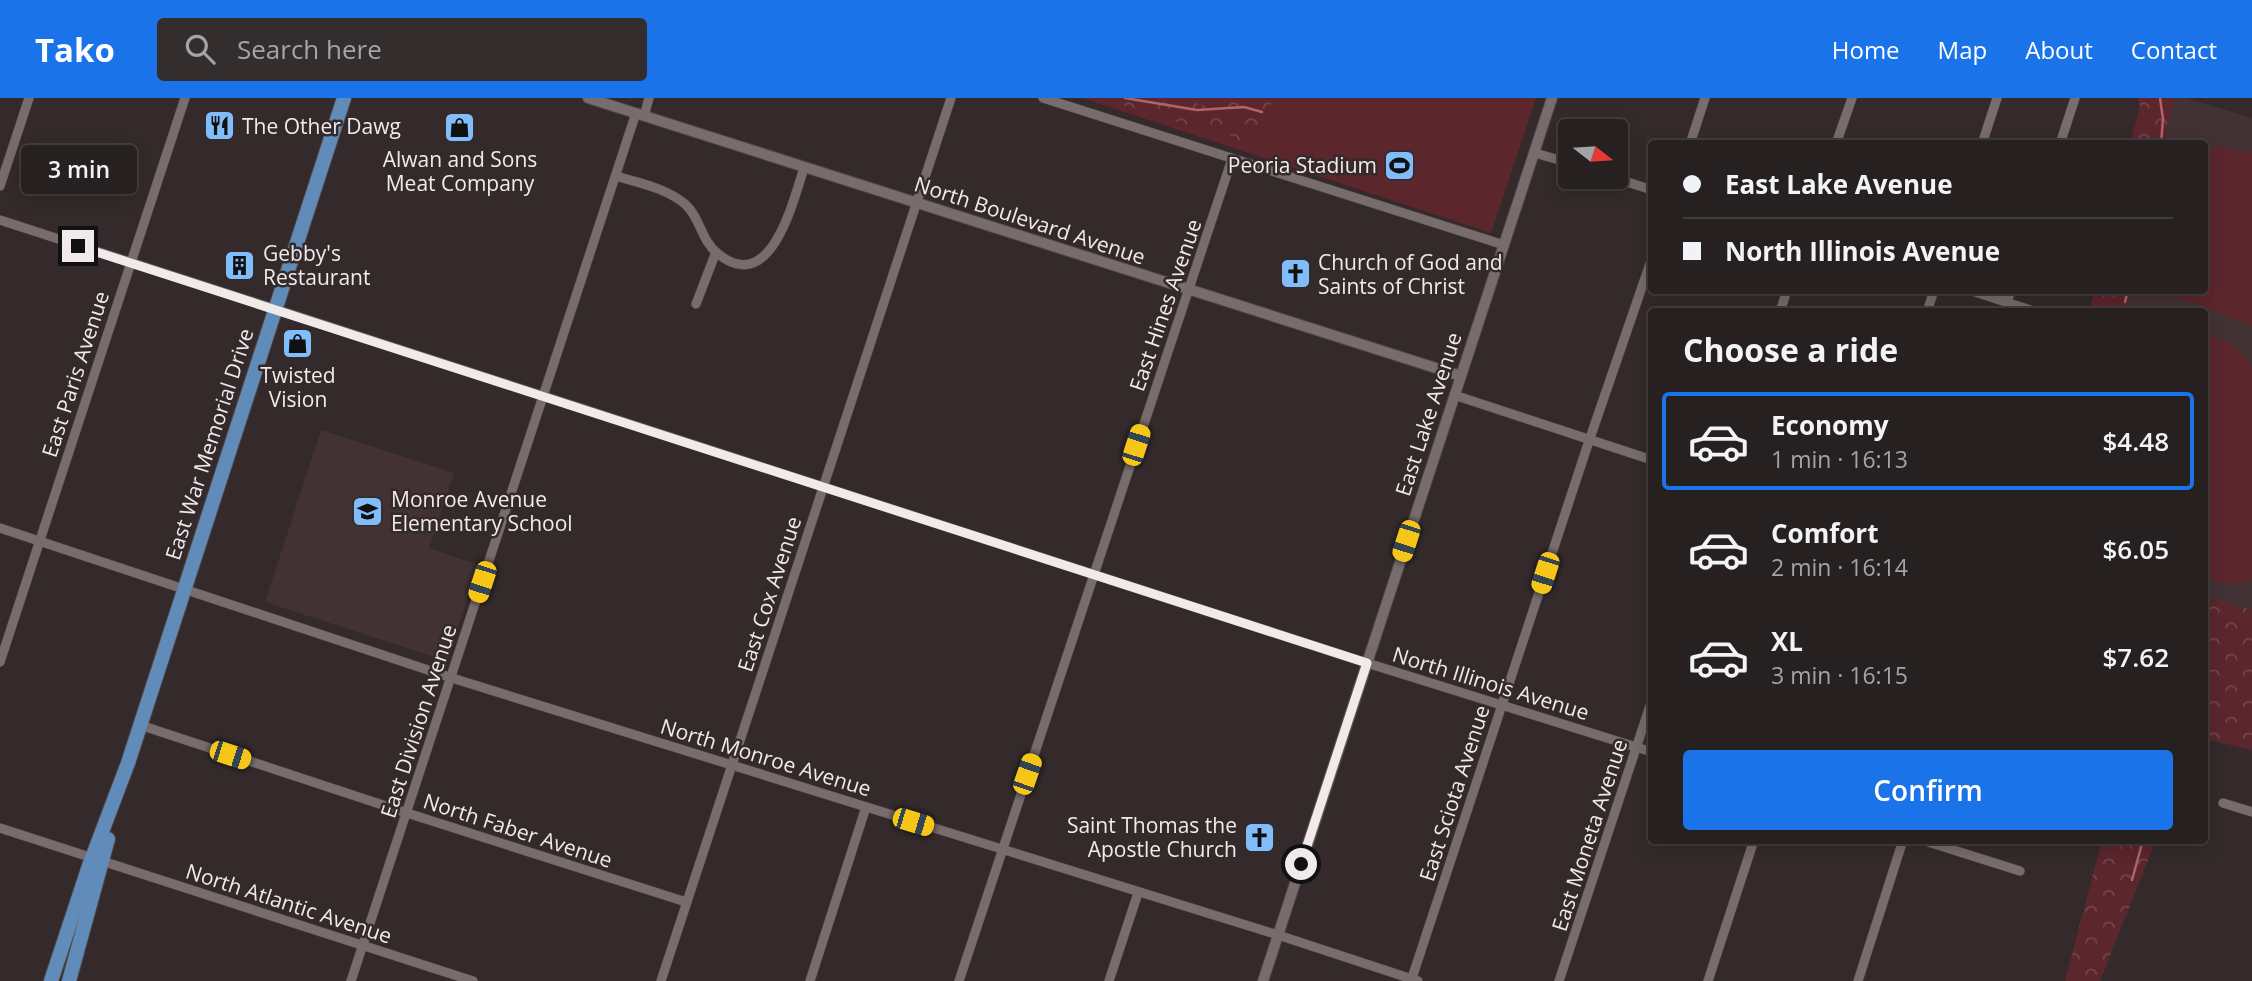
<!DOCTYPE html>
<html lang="en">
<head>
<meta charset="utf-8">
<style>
	:root { --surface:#272020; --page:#332d2d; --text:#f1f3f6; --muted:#a4a3a5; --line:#433e3e; --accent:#1a73e8 }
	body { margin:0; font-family:"Open Sans",sans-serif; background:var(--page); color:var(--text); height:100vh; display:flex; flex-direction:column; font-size:26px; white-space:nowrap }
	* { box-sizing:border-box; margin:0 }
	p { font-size:23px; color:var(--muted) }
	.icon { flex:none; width:38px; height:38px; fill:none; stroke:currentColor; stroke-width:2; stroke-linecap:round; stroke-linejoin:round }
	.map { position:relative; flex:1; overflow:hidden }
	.details { position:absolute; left:1648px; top:210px; width:560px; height:536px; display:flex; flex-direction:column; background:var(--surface); border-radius:7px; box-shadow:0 4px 18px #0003,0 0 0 2px var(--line) }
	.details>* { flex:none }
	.guide { position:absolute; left:1648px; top:42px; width:560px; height:154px; border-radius:7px; box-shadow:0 4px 18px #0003,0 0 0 2px var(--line); display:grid; align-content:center; height:154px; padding:0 35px; background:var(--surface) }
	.needle { width:46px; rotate:107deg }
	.fabs { position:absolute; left:1558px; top:21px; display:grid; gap:14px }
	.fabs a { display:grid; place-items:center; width:70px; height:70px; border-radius:7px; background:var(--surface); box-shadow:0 4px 18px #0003,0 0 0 2px var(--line); font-size:35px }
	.end { position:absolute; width:32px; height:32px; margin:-16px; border:9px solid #f1eaea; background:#111; box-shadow:0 0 0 4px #111 }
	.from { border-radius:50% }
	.bubble { position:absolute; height:49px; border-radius:7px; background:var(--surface); box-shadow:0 4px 18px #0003,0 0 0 2px var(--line); font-size:23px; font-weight:600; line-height:49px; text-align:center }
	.car { position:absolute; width:21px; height:42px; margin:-21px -10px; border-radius:9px; box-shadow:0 0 5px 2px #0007; background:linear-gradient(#f5c518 24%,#345 0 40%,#f5c518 0 76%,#345 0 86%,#f5c518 0) }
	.guide b { display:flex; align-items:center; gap:24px; height:66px; font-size:26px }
	.guide b+b { border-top:2px solid var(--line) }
	.guide i { width:18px; height:18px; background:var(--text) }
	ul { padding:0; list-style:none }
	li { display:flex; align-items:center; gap:21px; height:98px; margin:0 14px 10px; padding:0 21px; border:4px solid transparent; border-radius:7px }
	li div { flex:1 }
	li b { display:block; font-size:26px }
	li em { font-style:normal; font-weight:600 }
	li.active { border-color:var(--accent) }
	li>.icon { width:63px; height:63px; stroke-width:1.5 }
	h2 { padding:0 35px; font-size:32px; line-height:84px }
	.button { display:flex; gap:14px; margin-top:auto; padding:14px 35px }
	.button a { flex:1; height:80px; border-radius:7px; background:var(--accent); color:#fff; font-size:28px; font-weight:600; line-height:80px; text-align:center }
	header { display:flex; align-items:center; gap:42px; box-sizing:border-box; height:98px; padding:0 35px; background:var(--accent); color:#fff }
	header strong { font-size:33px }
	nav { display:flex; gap:38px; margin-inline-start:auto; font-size:24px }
	.search { width:490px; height:63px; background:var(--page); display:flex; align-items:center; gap:18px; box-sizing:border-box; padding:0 24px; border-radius:7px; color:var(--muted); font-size:26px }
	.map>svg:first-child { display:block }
	.built { fill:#433233 }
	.grass { fill:#5c262d }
	.forest { fill:url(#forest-crowns) }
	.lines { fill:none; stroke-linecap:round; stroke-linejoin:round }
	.stream { stroke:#b1636c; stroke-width:2.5 }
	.minor-casing { stroke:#4f4747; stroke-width:10 }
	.tertiary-casing { stroke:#4f4747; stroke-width:12 }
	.trunk-casing { stroke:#4f4747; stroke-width:16 }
	.minor { stroke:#786c6d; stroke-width:9 }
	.tertiary { stroke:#786c6d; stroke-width:10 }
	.trunk { stroke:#618bb8; stroke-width:14 }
	.route { stroke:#f1eaea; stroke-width:9 }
	.labels { text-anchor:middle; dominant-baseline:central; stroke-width:5; stroke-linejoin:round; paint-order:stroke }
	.poi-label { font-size:21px; fill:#f1eaea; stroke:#342a2b; text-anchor:start }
	.street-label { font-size:21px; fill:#f1eaea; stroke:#342a2b }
</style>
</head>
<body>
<header>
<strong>Tako</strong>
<div class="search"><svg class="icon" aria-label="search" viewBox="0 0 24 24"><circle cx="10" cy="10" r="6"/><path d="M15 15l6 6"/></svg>Search here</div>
<nav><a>Home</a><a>Map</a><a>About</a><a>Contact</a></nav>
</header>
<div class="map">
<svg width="2252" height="883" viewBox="0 0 2252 883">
	<defs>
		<pattern id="forest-crowns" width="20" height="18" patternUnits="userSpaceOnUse" patternTransform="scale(1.75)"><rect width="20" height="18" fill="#5c262d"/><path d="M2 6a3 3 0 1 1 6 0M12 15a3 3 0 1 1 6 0" fill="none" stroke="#74464c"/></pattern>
	</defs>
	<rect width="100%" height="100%" fill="#342a2b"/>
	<!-- built -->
	<g class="built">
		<polygon points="2165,0 2186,0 2252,20 2252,543 2205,529 2205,214 2094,214 2101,193 2205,192 2205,46 2150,45"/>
		<polygon points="321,332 454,375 429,450 478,467 447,563 265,504"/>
	</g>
	<!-- grass -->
	<g class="grass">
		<polygon points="1082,0 1536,0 1491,135"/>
		<polygon points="2218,48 2252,55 2252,228 2205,209 2156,193 2205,192 2205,50"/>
		<path d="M2205,238c22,2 38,14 47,34v209c-16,7 -31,6 -47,-1z"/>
	</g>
	<!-- forest -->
	<g class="forest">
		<polygon points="1100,0 1186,1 1204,8 1207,0 1272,0 1269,18 1249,53 1229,36 1181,25"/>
		<polygon points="2138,0 2175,0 2163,45 2130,45 2140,8"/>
		<polygon points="2094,193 2094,192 2132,193 2123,213 2089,213"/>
		<polygon points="2205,499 2252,512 2252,652 2205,641"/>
		<polygon points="2102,742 2156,742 2100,883 2065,883"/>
	</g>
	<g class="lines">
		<!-- stream -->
		<g class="stream">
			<polyline points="1125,0 1197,12 1244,9 1262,14"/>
			<polyline points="2160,0 2163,21 2161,46"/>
			<polyline points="2125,204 2128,192"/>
			<polyline points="2132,782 2143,742"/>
		</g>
		<defs>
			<g id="minor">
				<polyline points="1043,0 1504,147"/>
				<polyline points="644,18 649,0"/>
				<polyline points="1690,46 1705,0"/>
				<polyline points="1836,46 1852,0"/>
				<polyline points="1982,46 1997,0"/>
				<polyline points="2060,46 2075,0"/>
				<polyline points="1535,55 1570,65"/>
				<path d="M616,78c23,7 50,12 69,28 15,13 16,36 32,49 54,45 76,-52 87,-85"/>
				<polyline points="1612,79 1652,92"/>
				<polyline points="0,88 29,0"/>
				<polyline points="0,122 1367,565 1652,654"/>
				<polyline points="1969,192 2036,214"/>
				<polyline points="2007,204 2011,192"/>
				<polyline points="696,206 716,154"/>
				<polyline points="1780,214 1787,192"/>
				<polyline points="1927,214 1934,192"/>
				<polyline points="1454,297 1652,362"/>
				<polyline points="0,430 452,580 1278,837 1418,883"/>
				<polyline points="0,564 185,0"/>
				<polyline points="140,627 407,715 686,804"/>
				<polyline points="2223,705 2252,714"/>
				<polyline points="0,730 473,883"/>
				<polyline points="1922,742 2020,773"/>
				<polyline points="351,883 636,15"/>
				<polyline points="661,883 951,0"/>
				<polyline points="810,883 866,709"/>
				<polyline points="959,883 1232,61"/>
				<polyline points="1109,883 1138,795"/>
				<polyline points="1411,883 1589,343 1652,160"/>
				<polyline points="1559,883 1652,602"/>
				<polyline points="1708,883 1754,742"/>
				<polyline points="1858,883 1903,742"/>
			</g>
			<g id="tertiary">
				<polyline points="588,0 1461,278"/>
				<polyline points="1263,883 1552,0"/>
			</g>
			<g id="trunk">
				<polyline points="51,883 89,768 128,665 344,0"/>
				<polyline points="69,883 108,741"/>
			</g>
		</defs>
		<!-- minor casing -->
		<use href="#minor" class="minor-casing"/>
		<!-- tertiary casing -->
		<use href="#tertiary" class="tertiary-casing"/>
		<!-- trunk casing -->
		<use href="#trunk" class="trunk-casing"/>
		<!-- minor -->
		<use href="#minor" class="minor"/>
		<!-- tertiary -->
		<use href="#tertiary" class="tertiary"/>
		<!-- trunk -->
		<use href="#trunk" class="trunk"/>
	</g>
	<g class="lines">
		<!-- route -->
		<polyline class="route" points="78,148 1367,565 1301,766"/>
	</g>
	<!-- icons -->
	<defs>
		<symbol id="restaurant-square" viewBox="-11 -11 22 22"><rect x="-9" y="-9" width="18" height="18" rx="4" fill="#81bdfa" stroke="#342a2b"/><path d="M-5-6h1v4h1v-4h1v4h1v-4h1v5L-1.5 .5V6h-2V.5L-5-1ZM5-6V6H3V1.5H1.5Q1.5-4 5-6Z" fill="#111"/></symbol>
		<symbol id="shop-square" viewBox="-11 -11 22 22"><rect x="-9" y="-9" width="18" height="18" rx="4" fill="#81bdfa" stroke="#342a2b"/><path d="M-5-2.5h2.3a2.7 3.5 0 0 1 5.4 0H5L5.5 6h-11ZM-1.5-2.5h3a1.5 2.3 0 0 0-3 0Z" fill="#111"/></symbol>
		<symbol id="stadium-square" viewBox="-11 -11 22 22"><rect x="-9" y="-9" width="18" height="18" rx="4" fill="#81bdfa" stroke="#342a2b"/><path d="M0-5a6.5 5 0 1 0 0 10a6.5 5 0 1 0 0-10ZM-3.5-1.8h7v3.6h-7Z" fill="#111"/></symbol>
		<symbol id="building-square" viewBox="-11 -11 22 22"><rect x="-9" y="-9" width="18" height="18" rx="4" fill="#81bdfa" stroke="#342a2b"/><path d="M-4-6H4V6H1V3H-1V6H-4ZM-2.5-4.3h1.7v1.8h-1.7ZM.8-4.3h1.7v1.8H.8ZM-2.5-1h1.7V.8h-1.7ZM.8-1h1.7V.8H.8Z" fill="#111"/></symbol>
		<symbol id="church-square" viewBox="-11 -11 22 22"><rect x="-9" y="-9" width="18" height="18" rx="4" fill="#81bdfa" stroke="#342a2b"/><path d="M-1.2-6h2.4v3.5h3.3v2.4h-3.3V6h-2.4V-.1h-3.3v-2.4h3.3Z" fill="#111"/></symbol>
		<symbol id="school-square" viewBox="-11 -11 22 22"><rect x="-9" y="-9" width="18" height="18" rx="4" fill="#81bdfa" stroke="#342a2b"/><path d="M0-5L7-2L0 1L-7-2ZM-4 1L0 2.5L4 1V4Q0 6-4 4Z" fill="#111"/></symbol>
	</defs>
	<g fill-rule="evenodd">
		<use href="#restaurant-square" x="202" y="10" width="35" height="35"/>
		<use href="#shop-square" x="442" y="12" width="35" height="35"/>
		<use href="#stadium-square" x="1382" y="50" width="35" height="35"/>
		<use href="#building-square" x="222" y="150" width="35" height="35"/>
		<use href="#church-square" x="1278" y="158" width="35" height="35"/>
		<use href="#shop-square" x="280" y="228" width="35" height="35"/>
		<use href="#school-square" x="350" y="396" width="35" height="35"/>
		<use href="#church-square" x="1242" y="722" width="35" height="35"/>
	</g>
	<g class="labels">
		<!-- poi labels -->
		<g class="poi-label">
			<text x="242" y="28">The Other Dawg</text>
			<text x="460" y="61" text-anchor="middle">Alwan and Sons<tspan x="460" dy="24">Meat Company</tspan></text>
			<text x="1377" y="67" text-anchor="end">Peoria Stadium</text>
			<text x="263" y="155">Gebby's<tspan x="263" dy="24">Restaurant</tspan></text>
			<text x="1318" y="164">Church of God and<tspan x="1318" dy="24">Saints of Christ</tspan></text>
			<text x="298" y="277" text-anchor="middle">Twisted<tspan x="298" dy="24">Vision</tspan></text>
			<text x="391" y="401">Monroe Avenue<tspan x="391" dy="24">Elementary School</tspan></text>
			<text x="1237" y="727" text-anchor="end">Saint Thomas the<tspan x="1237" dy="24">Apostle Church</tspan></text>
		</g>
		<!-- street labels -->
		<g class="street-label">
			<text transform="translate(1030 122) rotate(18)">North Boulevard Avenue</text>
			<text transform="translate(1165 207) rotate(-71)">East Hines Avenue</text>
			<text transform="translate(75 276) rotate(-72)">East Paris Avenue</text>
			<text transform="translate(1428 316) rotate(-72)">East Lake Avenue</text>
			<text transform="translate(209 346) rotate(-72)">East War Memorial Drive</text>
			<text transform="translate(769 496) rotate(-72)">East Cox Avenue</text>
			<text transform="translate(1491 585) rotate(17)">North Illinois Avenue</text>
			<text transform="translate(418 623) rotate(-72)">East Division Avenue</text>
			<text transform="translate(766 659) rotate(17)">North Monroe Avenue</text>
			<text transform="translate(1454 695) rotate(-72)">East Sciota Avenue</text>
			<text transform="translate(518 732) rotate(18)">North Faber Avenue</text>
			<text transform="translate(1589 737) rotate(-72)">East Moneta Avenue</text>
			<text transform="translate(289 805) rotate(18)">North Atlantic Avenue</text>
		</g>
	</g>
</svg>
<div class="fabs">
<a><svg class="needle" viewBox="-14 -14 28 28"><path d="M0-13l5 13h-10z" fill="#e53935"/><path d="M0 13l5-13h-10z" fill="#a4a3a5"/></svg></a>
</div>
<i class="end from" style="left:1301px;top:766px"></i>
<i class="end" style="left:78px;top:148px"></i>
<div class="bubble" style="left:21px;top:47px;width:116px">3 min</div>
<i class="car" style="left:1136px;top:347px;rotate:18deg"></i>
<i class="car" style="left:1406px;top:443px;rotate:198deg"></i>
<i class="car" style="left:1545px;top:475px;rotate:198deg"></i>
<i class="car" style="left:482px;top:484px;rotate:198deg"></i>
<i class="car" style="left:230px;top:657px;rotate:108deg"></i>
<i class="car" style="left:1027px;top:676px;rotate:19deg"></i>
<i class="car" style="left:913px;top:724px;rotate:107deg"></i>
<div class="guide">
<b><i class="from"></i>East Lake Avenue</b>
<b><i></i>North Illinois Avenue</b>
</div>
<section class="details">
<h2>Choose a ride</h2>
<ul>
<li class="active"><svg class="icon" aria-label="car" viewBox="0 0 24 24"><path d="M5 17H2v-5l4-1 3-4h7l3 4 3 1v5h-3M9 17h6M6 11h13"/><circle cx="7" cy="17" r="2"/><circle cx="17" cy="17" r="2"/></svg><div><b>Economy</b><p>1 min · 16:13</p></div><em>$4.48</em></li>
<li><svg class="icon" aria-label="car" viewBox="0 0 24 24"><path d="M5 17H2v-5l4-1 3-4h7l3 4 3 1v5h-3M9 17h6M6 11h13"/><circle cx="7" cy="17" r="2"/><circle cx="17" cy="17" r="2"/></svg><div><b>Comfort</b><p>2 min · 16:14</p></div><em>$6.05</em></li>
<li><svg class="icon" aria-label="car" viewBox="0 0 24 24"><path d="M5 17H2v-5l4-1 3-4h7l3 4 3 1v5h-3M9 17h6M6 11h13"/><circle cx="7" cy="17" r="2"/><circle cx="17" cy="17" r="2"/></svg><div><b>XL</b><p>3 min · 16:15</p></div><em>$7.62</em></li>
</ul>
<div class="button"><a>Confirm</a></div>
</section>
</div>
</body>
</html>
